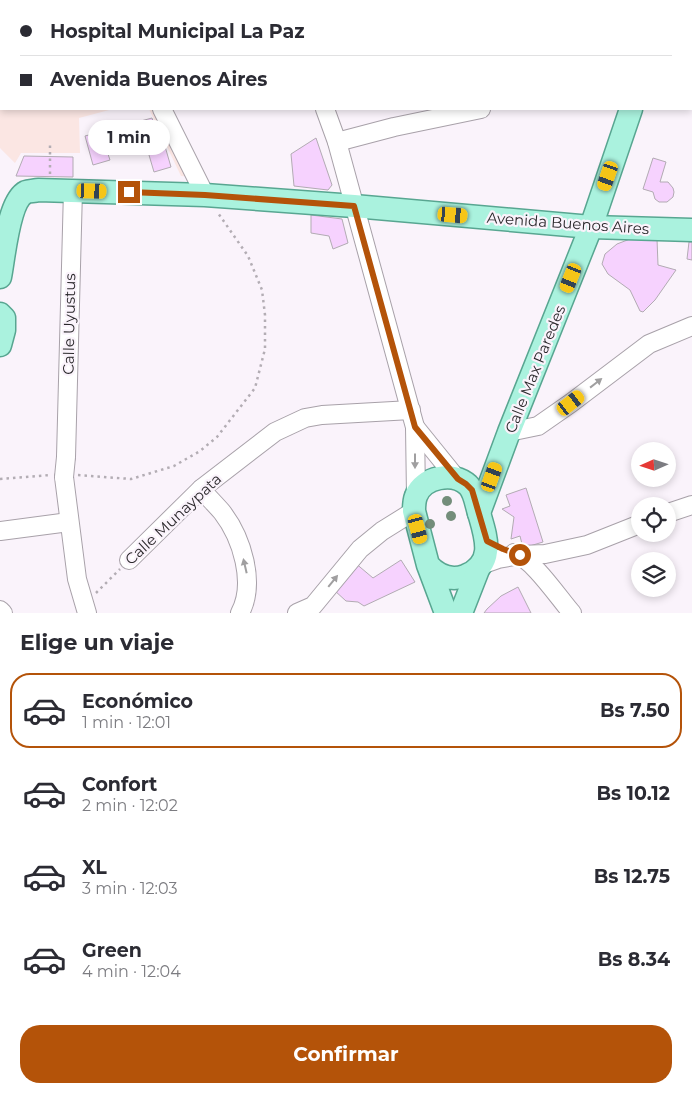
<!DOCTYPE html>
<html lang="es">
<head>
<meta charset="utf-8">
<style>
	:root { --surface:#fff; --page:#f7f7f7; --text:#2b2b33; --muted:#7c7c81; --line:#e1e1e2; --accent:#b45309 }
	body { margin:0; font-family:Montserrat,sans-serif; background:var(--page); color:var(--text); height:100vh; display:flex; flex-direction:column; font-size:19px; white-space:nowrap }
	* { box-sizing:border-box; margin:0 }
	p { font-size:16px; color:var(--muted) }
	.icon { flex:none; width:28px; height:28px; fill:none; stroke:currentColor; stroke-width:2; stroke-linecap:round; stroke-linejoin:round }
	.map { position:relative; height:613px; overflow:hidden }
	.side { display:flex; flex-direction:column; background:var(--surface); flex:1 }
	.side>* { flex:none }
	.guide { position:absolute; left:0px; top:0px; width:692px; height:110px; box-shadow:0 2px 8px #0003; display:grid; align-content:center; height:110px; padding:0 20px; background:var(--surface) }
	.needle { width:32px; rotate:267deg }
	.controls { position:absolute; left:631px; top:442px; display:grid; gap:10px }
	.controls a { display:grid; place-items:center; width:45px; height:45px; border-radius:50%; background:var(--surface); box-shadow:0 2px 8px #0003; font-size:25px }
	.end { position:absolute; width:22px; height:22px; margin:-11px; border:6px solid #b45309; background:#fff; box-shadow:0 0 0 2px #fff }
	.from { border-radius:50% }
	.bubble { position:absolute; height:35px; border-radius:18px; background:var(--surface); box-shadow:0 2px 8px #0003; font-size:16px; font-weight:700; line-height:35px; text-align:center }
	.car { position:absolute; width:15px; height:30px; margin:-15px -8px; border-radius:6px; box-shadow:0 0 4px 1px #0007; background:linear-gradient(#f5c518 24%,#345 0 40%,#f5c518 0 76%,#345 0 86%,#f5c518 0) }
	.guide b { display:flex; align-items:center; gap:18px; height:48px; font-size:19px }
	.guide b+b { border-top:1px solid var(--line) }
	.guide i { width:12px; height:12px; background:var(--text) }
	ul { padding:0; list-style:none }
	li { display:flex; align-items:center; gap:15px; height:75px; margin:0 10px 8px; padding:0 10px; border:2px solid transparent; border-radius:20px }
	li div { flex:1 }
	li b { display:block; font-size:19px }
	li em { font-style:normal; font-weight:700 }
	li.on { border-color:var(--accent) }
	li>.icon { width:45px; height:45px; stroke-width:1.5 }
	h2 { padding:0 20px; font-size:22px; line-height:60px }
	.cta { display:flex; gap:10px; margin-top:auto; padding:10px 20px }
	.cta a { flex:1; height:58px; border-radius:20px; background:var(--accent); color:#fff; font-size:20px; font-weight:700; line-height:58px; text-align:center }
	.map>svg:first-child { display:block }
	.commercial { fill:#fbe6e3 }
	.building { fill:#f6d2fe; stroke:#b2abb3 }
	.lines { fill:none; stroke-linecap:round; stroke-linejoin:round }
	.minor-casing { stroke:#a8a1a9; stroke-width:20 }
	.major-casing { stroke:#58a691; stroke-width:25 }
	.path { stroke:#b3adb4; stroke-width:2.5; stroke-dasharray:2.5 4; stroke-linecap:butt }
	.minor { stroke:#fff; stroke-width:18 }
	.major { stroke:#aaf2de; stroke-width:22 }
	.minor-bridge-casing { stroke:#a8a1a9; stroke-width:20; stroke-linecap:butt }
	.minor-bridge { stroke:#fff; stroke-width:18 }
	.tree { fill:#738d7a }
	.oneway { fill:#a09fa0 }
	.route { stroke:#b45309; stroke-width:6 }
	.labels { text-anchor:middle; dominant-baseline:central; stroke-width:4.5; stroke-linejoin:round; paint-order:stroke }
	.street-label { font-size:15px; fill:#2b292c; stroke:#faf3fb }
</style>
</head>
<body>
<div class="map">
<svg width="692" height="613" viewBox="0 0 692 613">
	<rect width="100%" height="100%" fill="#faf3fb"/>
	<!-- commercial -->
	<g class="commercial">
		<polygon points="0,58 1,58 1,109 113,109 79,118 80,153 21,153 15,163 0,148"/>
		<polygon points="149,109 170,109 207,178 181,176"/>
	</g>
	<!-- building -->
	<g class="building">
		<polygon points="1,6 1,32 0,32 0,7"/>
		<polygon points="152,118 156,131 159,130 163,143 164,143 171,167 154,172 144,138 106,148 110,160 93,165 85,136"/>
		<polygon points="316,138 332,185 328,190 294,186 291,154"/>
		<polygon points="24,156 73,157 73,177 16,176"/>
		<polygon points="653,158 666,162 660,182 668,182 673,188 674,192 673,197 667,202 659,202 655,199 653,192 643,189"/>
		<polygon points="311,215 342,219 348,243 333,249 329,236 311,233"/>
		<polygon points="630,239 657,239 658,265 676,270 655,300 643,312 640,311 630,290 608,274 602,264 605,254 617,244"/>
		<polygon points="689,242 692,242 692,260 687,259"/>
		<polygon points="526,488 543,542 523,548 520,536 511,539 514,517 502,509 510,506 506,495"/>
		<polygon points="401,560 415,582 364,606 358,602 346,601 334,590 354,562 373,578"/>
		<polygon points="518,587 531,613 484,613 487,609 501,596"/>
	</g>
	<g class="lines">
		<defs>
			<g id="minor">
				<polyline points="111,0 111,1"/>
				<polyline points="286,0 287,1"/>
				<polyline points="162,109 205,195"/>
				<polyline points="325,109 337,142 415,427 416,496"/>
				<polyline points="337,142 394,127 481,109"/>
				<polyline points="415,427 457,479"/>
				<polyline points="509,432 538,426 571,403 649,344 692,326"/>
				<polyline points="66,457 73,190"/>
				<polyline points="64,477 77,579 87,613"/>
				<path d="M201,489c7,8 14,15 21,23 20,26 34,71 18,101"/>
				<polyline points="668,513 692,505"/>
				<polyline points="0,531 69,522"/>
				<path d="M514,553c19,6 44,44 58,60"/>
				<polyline points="129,560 201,489 275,432 305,418 322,415 411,410"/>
				<polyline points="481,565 498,559 520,555 545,554 587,545 640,524"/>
				<polyline points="0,610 3,613"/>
				<polyline points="297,613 313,606 360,549 382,531 414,511"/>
			</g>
			<g id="major">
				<polyline points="651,1 651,0"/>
				<path d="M0,277c4,-19 8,-76 26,-85 3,-1 8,-1 12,-2l167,5 149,11 237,21 101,3"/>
				<polyline points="0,314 4,318 4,330 0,345"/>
				<polyline points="479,513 509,432 591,227 631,109"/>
				<path d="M428,565c10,11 23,16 37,11 31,-12 21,-39 14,-63 -3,-9 -4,-21 -11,-28 -15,-14 -45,-8 -52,11 -2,5 -2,10 -2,15l14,54 18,48"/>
				<polyline points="461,613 479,567"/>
			</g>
		</defs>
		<!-- minor casing -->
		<use href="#minor" class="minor-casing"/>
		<!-- major casing -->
		<use href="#major" class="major-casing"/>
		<!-- path -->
		<g class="path">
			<polyline points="50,174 50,144"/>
			<polyline points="78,475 131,479 174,466 200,451 217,437 255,388 265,349 265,315 262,290 248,256 218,213"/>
			<polyline points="0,479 50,475"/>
			<polyline points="96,593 120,569"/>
		</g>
		<!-- minor -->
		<use href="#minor" class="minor"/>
		<!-- major -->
		<use href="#major" class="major"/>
		<defs>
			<polyline id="minor-bridge" points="64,477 66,457"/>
		</defs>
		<!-- minor-bridge casing -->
		<use href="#minor-bridge" class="minor-bridge-casing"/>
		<!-- minor-bridge -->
		<use href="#minor-bridge" class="minor-bridge"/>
	</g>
	<!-- trees -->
	<g class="tree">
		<circle cx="447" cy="501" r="5"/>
		<circle cx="451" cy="516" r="5"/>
		<circle cx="430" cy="524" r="5"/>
	</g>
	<!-- one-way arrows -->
	<defs><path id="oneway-solid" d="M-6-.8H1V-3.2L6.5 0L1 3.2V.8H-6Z" transform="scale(1.25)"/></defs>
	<g class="oneway">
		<use href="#oneway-solid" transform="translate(596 383) rotate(-38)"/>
		<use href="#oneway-solid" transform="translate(415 461) rotate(90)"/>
		<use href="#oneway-solid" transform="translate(245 566) rotate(-103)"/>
		<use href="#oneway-solid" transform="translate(333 581) rotate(-51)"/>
	</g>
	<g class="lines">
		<!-- route -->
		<polyline class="route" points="129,192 205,195 354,206 415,427 458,479 466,484 472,490 487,541 503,549 520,555"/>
	</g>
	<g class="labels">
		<!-- street labels -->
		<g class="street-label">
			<text transform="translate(568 223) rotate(4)">Avenida Buenos Aires</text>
			<text transform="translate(69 324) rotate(-89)">Calle Uyustus</text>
			<text transform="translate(535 369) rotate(-68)">Calle Max Paredes</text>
			<text transform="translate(173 519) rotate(-43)">Calle Munaypata</text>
		</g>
	</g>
</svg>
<div class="controls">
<a><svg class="needle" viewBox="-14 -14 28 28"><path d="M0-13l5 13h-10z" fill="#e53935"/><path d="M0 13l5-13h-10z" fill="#7c7c81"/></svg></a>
<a><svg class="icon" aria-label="locate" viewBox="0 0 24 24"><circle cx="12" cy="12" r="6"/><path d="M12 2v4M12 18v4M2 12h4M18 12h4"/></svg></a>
<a><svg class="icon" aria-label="layers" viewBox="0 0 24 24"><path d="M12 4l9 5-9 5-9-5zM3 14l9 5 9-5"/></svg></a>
</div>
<i class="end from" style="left:520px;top:555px"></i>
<i class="end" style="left:129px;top:192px"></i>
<div class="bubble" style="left:88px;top:120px;width:82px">1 min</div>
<i class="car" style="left:608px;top:176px;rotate:199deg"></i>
<i class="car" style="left:92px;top:191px;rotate:92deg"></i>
<i class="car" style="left:453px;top:215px;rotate:95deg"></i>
<i class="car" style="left:571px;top:278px;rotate:202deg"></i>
<i class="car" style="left:571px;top:403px;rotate:52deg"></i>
<i class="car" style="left:492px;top:477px;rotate:20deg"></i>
<i class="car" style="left:418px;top:529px;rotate:165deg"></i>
<div class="guide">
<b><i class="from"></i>Hospital Municipal La Paz</b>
<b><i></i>Avenida Buenos Aires</b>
</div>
</div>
<section class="side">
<h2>Elige un viaje</h2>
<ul>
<li class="on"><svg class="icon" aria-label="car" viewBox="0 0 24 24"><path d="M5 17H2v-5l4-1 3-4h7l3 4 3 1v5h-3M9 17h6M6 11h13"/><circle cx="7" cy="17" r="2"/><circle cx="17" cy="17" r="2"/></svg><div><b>Económico</b><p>1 min · 12:01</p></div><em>Bs 7.50</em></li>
<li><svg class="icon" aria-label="car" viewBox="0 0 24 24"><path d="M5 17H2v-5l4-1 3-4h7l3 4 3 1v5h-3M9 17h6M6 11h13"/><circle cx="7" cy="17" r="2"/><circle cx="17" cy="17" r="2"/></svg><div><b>Confort</b><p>2 min · 12:02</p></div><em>Bs 10.12</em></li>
<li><svg class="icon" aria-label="car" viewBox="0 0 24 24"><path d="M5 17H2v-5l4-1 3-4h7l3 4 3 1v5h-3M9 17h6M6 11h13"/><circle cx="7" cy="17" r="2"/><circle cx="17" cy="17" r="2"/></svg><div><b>XL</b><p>3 min · 12:03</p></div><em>Bs 12.75</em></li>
<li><svg class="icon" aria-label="car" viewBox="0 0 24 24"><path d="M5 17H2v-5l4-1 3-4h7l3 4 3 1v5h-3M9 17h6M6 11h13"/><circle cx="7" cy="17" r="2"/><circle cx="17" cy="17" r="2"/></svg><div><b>Green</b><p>4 min · 12:04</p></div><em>Bs 8.34</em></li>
</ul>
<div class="cta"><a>Confirmar</a></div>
</section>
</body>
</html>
